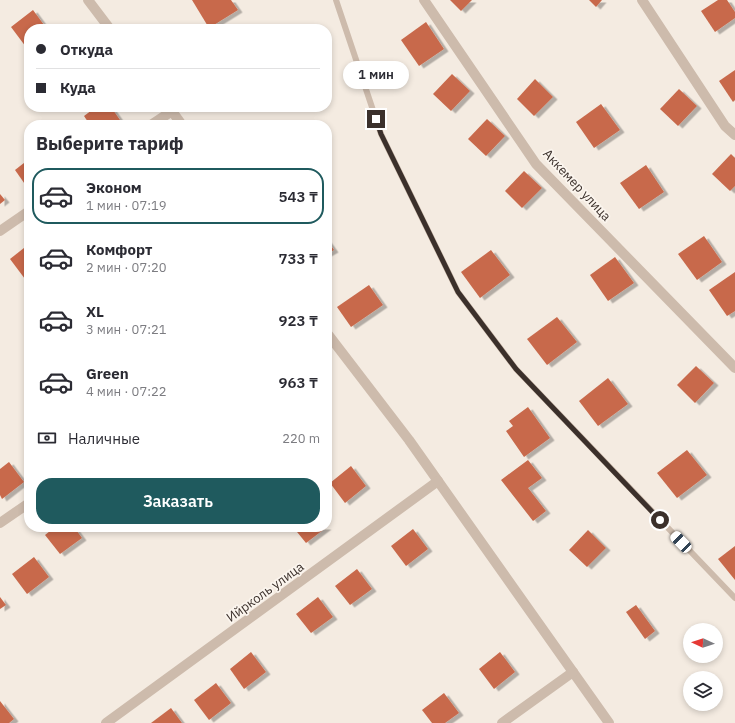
<!DOCTYPE html>
<html lang="ru">
<head>
<meta charset="utf-8">
<style>
	:root { --surface:#fff; --page:#f2f2f3; --text:#2b2b33; --muted:#7c7c81; --line:#e1e1e2; --accent:#1f5a5e }
	body { margin:0; font-family:"IBM Plex Sans",sans-serif; background:var(--page); color:var(--text); height:100vh; display:flex; flex-direction:column; font-size:15px; white-space:nowrap }
	* { box-sizing:border-box; margin:0 }
	p { font-size:13px; color:var(--muted) }
	.icon { flex:none; width:22px; height:22px; fill:none; stroke:currentColor; stroke-width:2; stroke-linecap:round; stroke-linejoin:round }
	.map { position:relative; flex:1; overflow:hidden }
	.panel { position:absolute; left:24px; top:120px; width:308px; height:412px; display:flex; flex-direction:column; background:var(--surface); border-radius:16px; box-shadow:0 2px 6px #0003 }
	.panel>* { flex:none }
	.hud { position:absolute; left:24px; top:24px; width:308px; height:88px; border-radius:16px; box-shadow:0 2px 6px #0003; display:grid; align-content:center; height:88px; padding:0 12px; background:var(--surface) }
	.needle { width:26px; rotate:273deg }
	.buttons { position:absolute; left:683px; top:623px; display:grid; gap:8px }
	.buttons a { display:grid; place-items:center; width:40px; height:40px; border-radius:50%; background:var(--surface); box-shadow:0 2px 6px #0003; font-size:20px }
	.end { position:absolute; width:18px; height:18px; margin:-9px; border:5px solid #3b302b; background:#fff; box-shadow:0 0 0 2px #fff }
	.from { border-radius:50% }
	.bubble { position:absolute; height:28px; border-radius:14px; background:var(--surface); box-shadow:0 2px 6px #0003; font-size:13px; font-weight:600; line-height:28px; text-align:center }
	.car { position:absolute; width:12px; height:24px; margin:-12px -6px; border-radius:5px; box-shadow:0 0 3px 1px #0007; background:linear-gradient(#fff 24%,#345 0 40%,#fff 0 76%,#345 0 86%,#fff 0) }
	.hud b { display:flex; align-items:center; gap:14px; height:38px; font-size:15px }
	.hud b+b { border-top:1px solid var(--line) }
	.hud i { width:10px; height:10px; background:var(--text) }
	ul { padding:0; list-style:none }
	li { display:flex; align-items:center; gap:12px; height:56px; margin:0 8px 6px; padding:0 4px; border:2px solid transparent; border-radius:16px }
	li div { flex:1 }
	li b { display:block; font-size:15px }
	li em { font-style:normal; font-weight:600 }
	li.selected { border-color:var(--accent) }
	li>.icon { width:36px; height:36px; stroke-width:1.5 }
	h2 { padding:0 12px; font-size:18px; line-height:48px }
	.pay { display:flex; align-items:center; gap:10px; height:44px; padding:0 12px; font-size:15px }
	.pay p { margin-inline-start:auto }
	.action { display:flex; gap:8px; margin-top:auto; padding:8px 12px }
	.action a { flex:1; height:46px; border-radius:16px; background:var(--accent); color:#fff; font-size:16px; font-weight:600; line-height:46px; text-align:center }
	.map>svg:first-child { display:block }
	.building { fill:#c8694b; filter:url(#shadow) }
	.lines { fill:none; stroke-linecap:round; stroke-linejoin:round }
	.lane { stroke:#cdbbac; stroke-width:6 }
	.street { stroke:#cdbbac; stroke-width:10 }
	.route { stroke:#3b302b; stroke-width:5 }
	.labels { text-anchor:middle; dominant-baseline:central; stroke-width:3.5; stroke-linejoin:round; paint-order:stroke }
	.street-label { font-size:13px; fill:#3b302b; stroke:#fbf5ee }
</style>
</head>
<body>
<div class="map">
<svg width="735" height="723" viewBox="0 0 735 723">
	<defs>
		<filter id="shadow"><feDropShadow dx="4.5" dy="2.5" stdDeviation="0" flood-color="#0004"/></filter>
	</defs>
	<rect width="100%" height="100%" fill="#f4ebe1"/>
	<!-- building -->
	<g class="building">
		<polygon points="192,0 231,0 238,10 209,28"/>
		<polygon points="450,0 472,0 461,11"/>
		<polygon points="589,0 602,0 596,7"/>
		<polygon points="718,0 727,0 735,12 735,18 715,32 701,11"/>
		<polygon points="33,10 47,29 29,29 29,44 26,47 11,27"/>
		<polygon points="426,22 444,49 419,66 401,40"/>
		<polygon points="735,70 735,100 733,102 719,81"/>
		<polygon points="452,74 470,91 451,111 433,94"/>
		<polygon points="535,79 553,97 534,116 517,99"/>
		<polygon points="679,89 697,106 678,126 660,109"/>
		<polygon points="601,104 620,130 594,148 576,122"/>
		<polygon points="96,107 111,107 120,120 113,125 90,125 84,116"/>
		<polygon points="487,119 505,136 486,156 468,139"/>
		<polygon points="731,154 735,158 735,186 730,191 712,174"/>
		<polygon points="29,159 29,190 15,170"/>
		<polygon points="646,165 664,192 639,209 620,183"/>
		<polygon points="524,171 542,188 522,208 505,191"/>
		<polygon points="0,194 5,200 0,204"/>
		<polygon points="704,236 722,262 697,280 678,254"/>
		<polygon points="327,240 334,250 327,254"/>
		<polygon points="29,244 29,275 25,279 10,259"/>
		<polygon points="491,250 510,275 480,298 461,272"/>
		<polygon points="615,257 634,283 608,301 590,275"/>
		<polygon points="735,272 735,311 727,316 709,290"/>
		<polygon points="369,285 383,305 351,327 337,307"/>
		<polygon points="557,317 577,342 547,365 527,339"/>
		<polygon points="696,366 714,383 695,403 677,385"/>
		<polygon points="608,378 628,404 598,426 579,401"/>
		<polygon points="528,407 550,438 524,457 506,431 513,426 509,421"/>
		<polygon points="687,450 707,475 677,498 657,473"/>
		<polygon points="528,460 542,478 528,488 546,511 533,521 501,480"/>
		<polygon points="9,462 24,482 2,499 0,495 0,469"/>
		<polygon points="351,466 366,486 345,503 330,483"/>
		<polygon points="55,527 74,527 82,538 60,554 45,535"/>
		<polygon points="293,527 327,527 306,543"/>
		<polygon points="413,529 428,549 406,566 391,546"/>
		<polygon points="588,530 606,548 587,567 569,550"/>
		<polygon points="735,546 735,580 718,559"/>
		<polygon points="34,557 49,577 27,594 12,574"/>
		<polygon points="357,569 372,589 350,605 335,586"/>
		<polygon points="0,597 6,605 0,609"/>
		<polygon points="318,597 333,617 311,633 296,614"/>
		<polygon points="636,605 655,631 645,639 626,612"/>
		<polygon points="251,652 266,672 244,689 230,669"/>
		<polygon points="500,652 515,672 494,689 479,669"/>
		<polygon points="216,683 231,703 209,720 194,700"/>
		<polygon points="444,693 459,713 445,723 432,723 422,710"/>
		<polygon points="0,701 14,719 9,723 0,723"/>
		<polygon points="171,708 182,723 151,723"/>
	</g>
	<g class="lines">
		<!-- lane -->
		<polyline class="lane" points="336,0 381,134 458,292 516,369 735,598"/>
		<!-- street -->
		<g class="street">
			<polyline points="88,0 110,29"/>
			<polyline points="424,0 536,164 735,368"/>
			<polyline points="642,0 725,126 735,135"/>
			<polyline points="169,107 182,125"/>
			<polyline points="151,125 172,111"/>
			<polyline points="0,231 29,211"/>
			<polyline points="327,333 409,440 609,723"/>
			<polyline points="0,523 29,503"/>
			<polyline points="106,723 438,481"/>
			<polyline points="502,723 573,672"/>
		</g>
	</g>
	<g class="lines">
		<!-- route -->
		<polyline class="route" points="376,119 381,134 458,292 516,369 660,520"/>
	</g>
	<g class="labels">
		<!-- street labels -->
		<g class="street-label">
			<text transform="translate(577 185) rotate(47)">Аккемер улица</text>
			<text transform="translate(265 592) rotate(-36)">Ийрколь улица</text>
		</g>
	</g>
</svg>
<div class="buttons">
<a><svg class="needle" viewBox="-14 -14 28 28"><path d="M0-13l5 13h-10z" fill="#e53935"/><path d="M0 13l5-13h-10z" fill="#7c7c81"/></svg></a>
<a><svg class="icon" aria-label="layers" viewBox="0 0 24 24"><path d="M12 4l9 5-9 5-9-5zM3 14l9 5 9-5"/></svg></a>
</div>
<i class="end from" style="left:660px;top:520px"></i>
<i class="end" style="left:376px;top:119px"></i>
<div class="bubble" style="left:343px;top:61px;width:66px">1 мин</div>
<i class="car" style="left:681px;top:542px;rotate:316deg"></i>
<div class="hud">
<b><i class="from"></i>Откуда</b>
<b><i></i>Куда</b>
</div>
<section class="panel">
<h2>Выберите тариф</h2>
<ul>
<li class="selected"><svg class="icon" aria-label="car" viewBox="0 0 24 24"><path d="M5 17H2v-5l4-1 3-4h7l3 4 3 1v5h-3M9 17h6M6 11h13"/><circle cx="7" cy="17" r="2"/><circle cx="17" cy="17" r="2"/></svg><div><b>Эконом</b><p>1 мин · 07:19</p></div><em>543 ₸</em></li>
<li><svg class="icon" aria-label="car" viewBox="0 0 24 24"><path d="M5 17H2v-5l4-1 3-4h7l3 4 3 1v5h-3M9 17h6M6 11h13"/><circle cx="7" cy="17" r="2"/><circle cx="17" cy="17" r="2"/></svg><div><b>Комфорт</b><p>2 мин · 07:20</p></div><em>733 ₸</em></li>
<li><svg class="icon" aria-label="car" viewBox="0 0 24 24"><path d="M5 17H2v-5l4-1 3-4h7l3 4 3 1v5h-3M9 17h6M6 11h13"/><circle cx="7" cy="17" r="2"/><circle cx="17" cy="17" r="2"/></svg><div><b>XL</b><p>3 мин · 07:21</p></div><em>923 ₸</em></li>
<li><svg class="icon" aria-label="car" viewBox="0 0 24 24"><path d="M5 17H2v-5l4-1 3-4h7l3 4 3 1v5h-3M9 17h6M6 11h13"/><circle cx="7" cy="17" r="2"/><circle cx="17" cy="17" r="2"/></svg><div><b>Green</b><p>4 мин · 07:22</p></div><em>963 ₸</em></li>
</ul>
<div class="pay"><svg class="icon" aria-label="cash" viewBox="0 0 24 24"><path d="M3 7h18v10H3z"/><circle cx="12" cy="12" r="2"/></svg>Наличные<p>220 m</p></div>
<div class="action"><a>Заказать</a></div>
</section>
</div>
</body>
</html>
